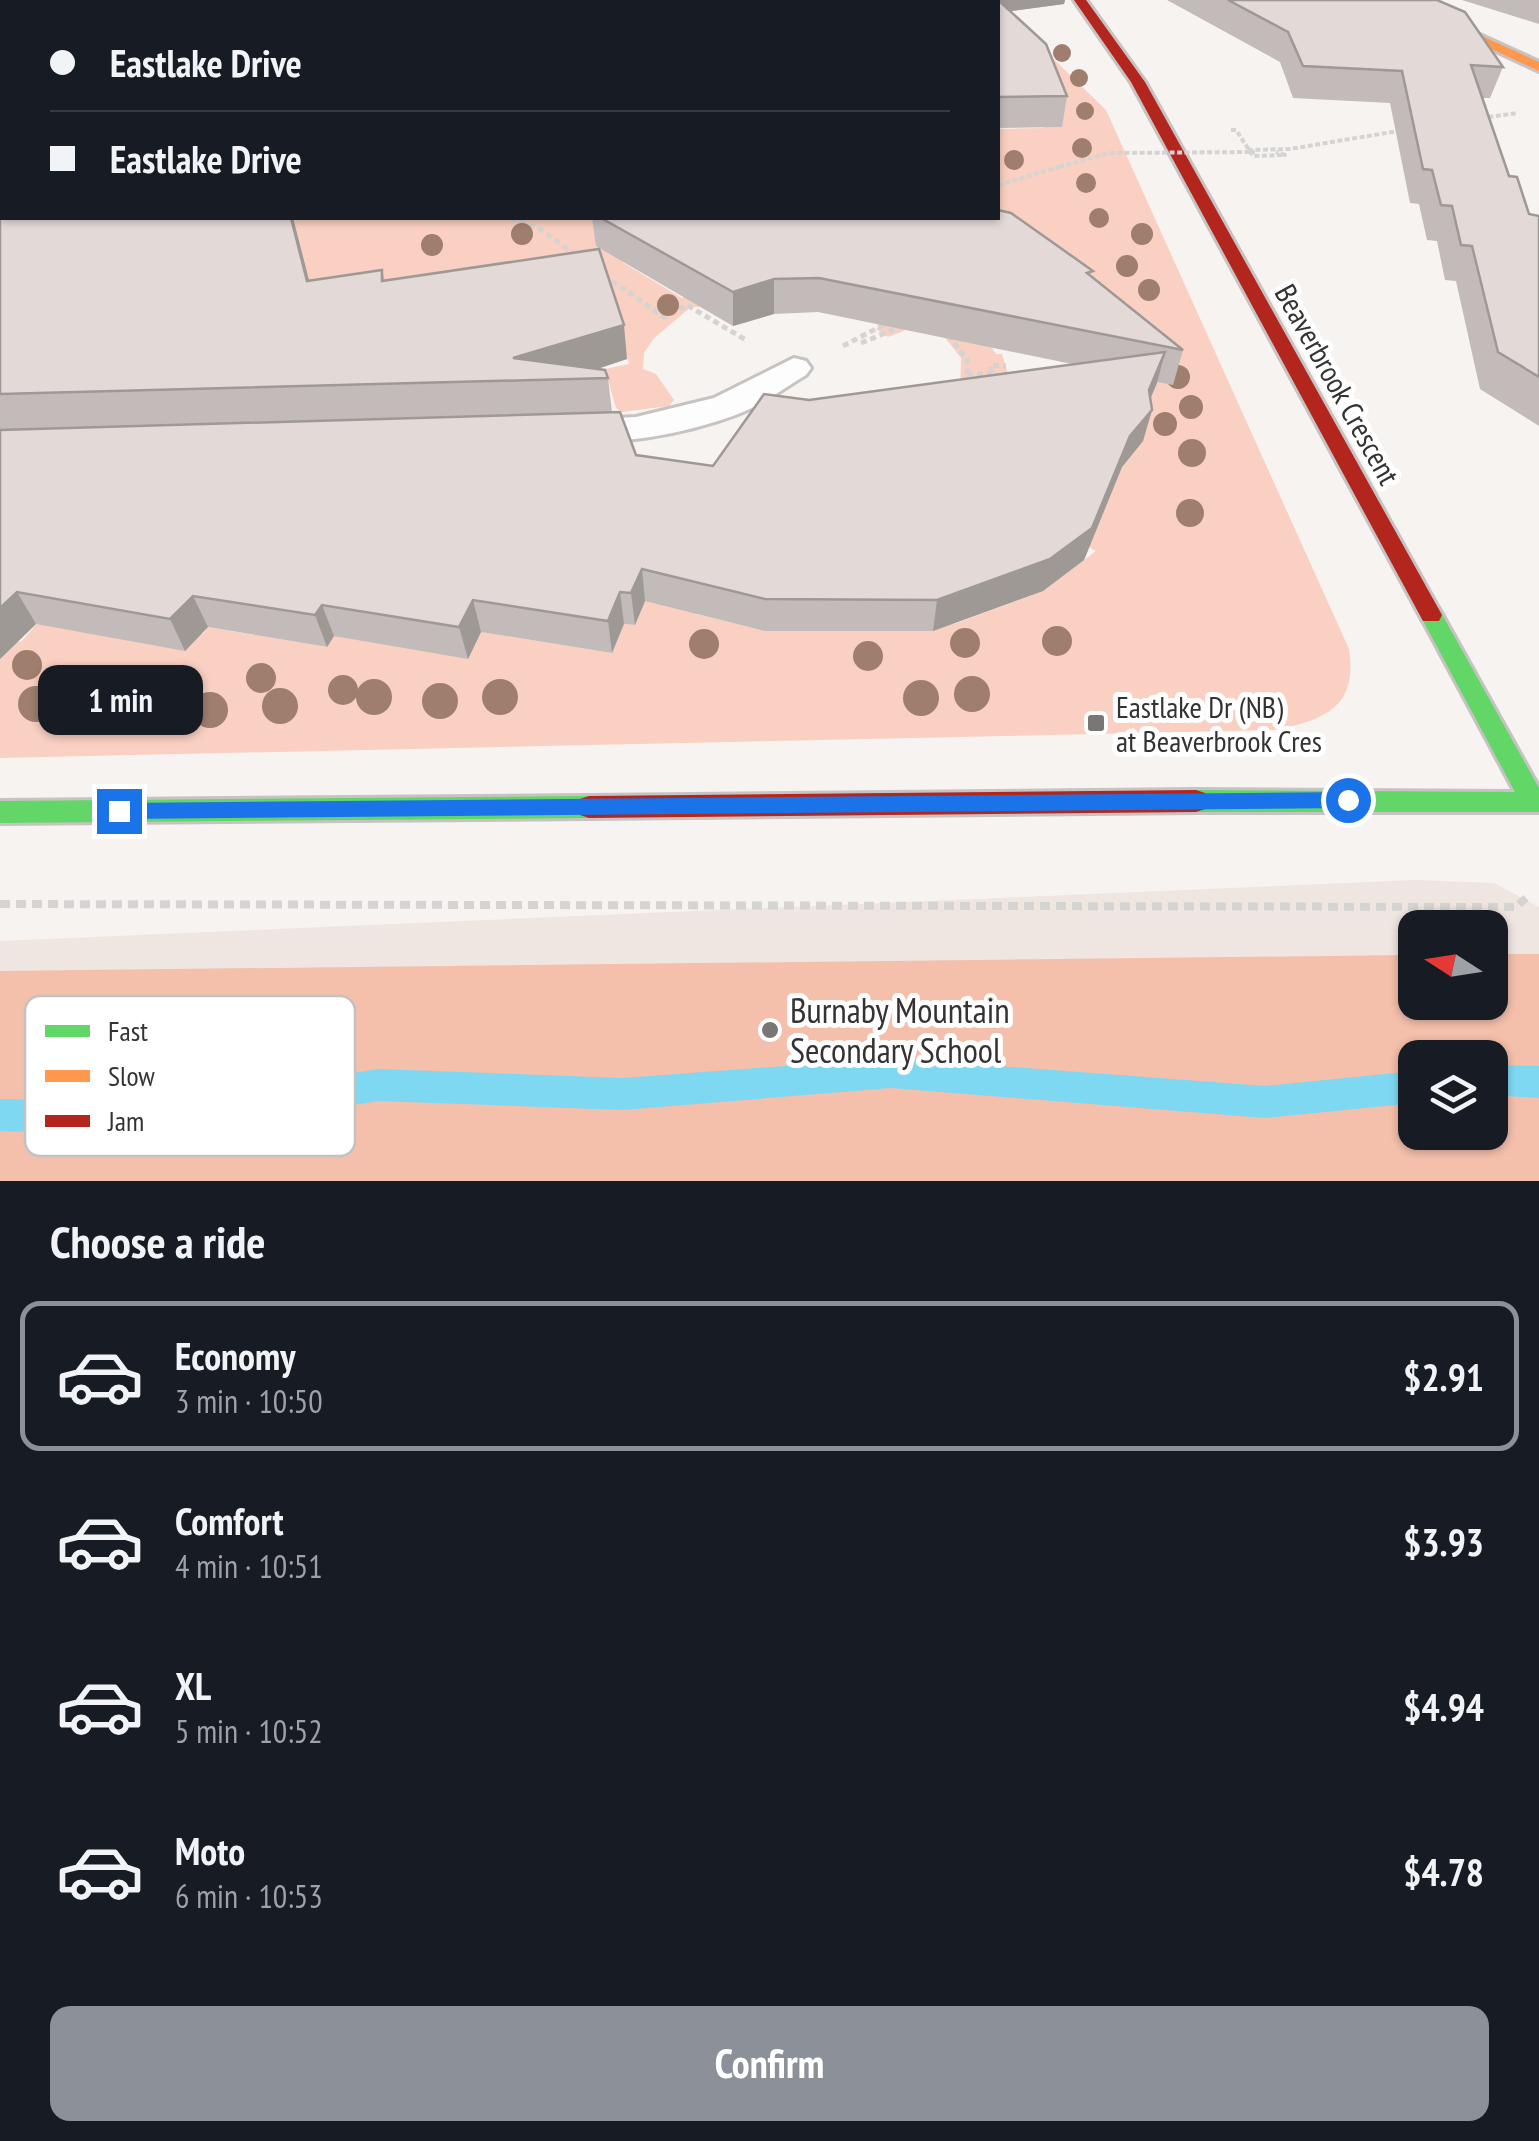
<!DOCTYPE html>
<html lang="en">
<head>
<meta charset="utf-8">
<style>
	:root { --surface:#171b24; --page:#242831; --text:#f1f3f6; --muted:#9ea1a6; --line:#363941; --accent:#8c9099 }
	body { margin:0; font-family:"PT Sans Narrow",sans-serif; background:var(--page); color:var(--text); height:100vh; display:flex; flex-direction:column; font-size:38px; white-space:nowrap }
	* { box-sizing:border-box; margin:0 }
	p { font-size:32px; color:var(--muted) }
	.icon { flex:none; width:55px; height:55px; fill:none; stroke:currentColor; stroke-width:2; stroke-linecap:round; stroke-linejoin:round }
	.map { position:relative; height:1181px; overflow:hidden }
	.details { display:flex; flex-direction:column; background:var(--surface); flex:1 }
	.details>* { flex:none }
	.guide { position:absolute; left:0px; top:0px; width:1000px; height:220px; box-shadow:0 2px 8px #0004; display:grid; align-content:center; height:220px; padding:0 50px; background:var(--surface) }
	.needle { width:65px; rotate:282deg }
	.fabs { position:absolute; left:1398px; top:910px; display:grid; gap:20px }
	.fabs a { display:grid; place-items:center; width:110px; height:110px; border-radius:20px; background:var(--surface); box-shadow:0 2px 8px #0004; font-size:50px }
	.end { position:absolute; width:45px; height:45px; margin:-22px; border:12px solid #1a73e8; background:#fff; box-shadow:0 0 0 5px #fff }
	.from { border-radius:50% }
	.bubble { position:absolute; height:70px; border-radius:20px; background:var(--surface); box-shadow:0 2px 8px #0004; font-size:32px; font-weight:800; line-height:70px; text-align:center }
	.guide b { display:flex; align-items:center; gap:35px; height:95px; font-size:38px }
	.guide b+b { border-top:2px solid var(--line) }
	.guide i { width:25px; height:25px; background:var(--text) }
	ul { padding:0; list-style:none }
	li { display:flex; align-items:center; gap:30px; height:150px; margin:0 20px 15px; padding:0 30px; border:5px solid transparent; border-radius:20px }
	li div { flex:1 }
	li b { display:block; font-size:38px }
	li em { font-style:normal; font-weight:800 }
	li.active { border-color:var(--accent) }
	li>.icon { width:90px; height:90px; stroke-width:1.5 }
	h2 { padding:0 50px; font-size:45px; line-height:120px }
	.cta { display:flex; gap:20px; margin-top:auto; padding:20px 50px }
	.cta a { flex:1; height:115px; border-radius:20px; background:var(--accent); color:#fff; font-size:40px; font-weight:800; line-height:115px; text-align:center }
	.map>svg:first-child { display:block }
	.built { fill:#efe5e1; fill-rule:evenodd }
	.green { fill:#f9d0c1; fill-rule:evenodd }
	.forest { fill:#f4bfab; fill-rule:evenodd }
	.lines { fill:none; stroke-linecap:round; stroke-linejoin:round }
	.stream { fill:#7ed8f1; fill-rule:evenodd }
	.lane-casing { stroke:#c7c3c2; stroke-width:6 }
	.street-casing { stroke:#c7c3c2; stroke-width:60 }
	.fast-casing { stroke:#c7c3c2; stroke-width:6 }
	.slow-casing { stroke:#c7c3c2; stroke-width:6 }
	.jam-casing { stroke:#c7c3c2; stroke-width:6 }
	.path-far2 { stroke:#d5d4d3; stroke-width:4; stroke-dasharray:5 2.5; stroke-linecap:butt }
	.path-far1 { stroke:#d5d4d3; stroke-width:5; stroke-dasharray:6 4; stroke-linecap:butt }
	.path { stroke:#d5d4d3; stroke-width:8; stroke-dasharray:10 6; stroke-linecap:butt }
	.lane { fill:#fefdfd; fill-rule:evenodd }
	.street { stroke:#fefdfd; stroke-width:55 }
	.fast { fill:#63d668; fill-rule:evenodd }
	.slow { fill:#ff974d; fill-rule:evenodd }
	.jam { fill:#b3261e; fill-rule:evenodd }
	.path-bridge { stroke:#d5d4d3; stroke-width:4; stroke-dasharray:5 2.5; stroke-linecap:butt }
	.tree { fill:#9f7e6e }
	.wall { fill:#c3bbb9 }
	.shaded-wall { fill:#9f9996 }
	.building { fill:#e3dad7; stroke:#9f9996; stroke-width:2.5 }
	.route { fill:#1a73e8 }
	.poi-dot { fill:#797675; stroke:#fff; stroke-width:4 }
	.labels { text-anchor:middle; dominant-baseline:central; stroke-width:10; stroke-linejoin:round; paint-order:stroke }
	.street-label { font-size:30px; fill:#353332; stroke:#fff }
	.poi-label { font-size:30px; fill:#353332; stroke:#fff; text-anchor:start }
	.near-poi-label { font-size:35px; fill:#353332; stroke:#fff; text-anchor:start }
	.key { fill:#fff; stroke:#c2c2c2; stroke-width:2.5 }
	.key-label { font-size:28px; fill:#353332 }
</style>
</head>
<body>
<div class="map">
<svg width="1539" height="1181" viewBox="0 0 1539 1181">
	<rect width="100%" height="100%" fill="#f7f3f1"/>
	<!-- built -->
	<path class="built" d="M1416,880l78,3 45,24v274h-1539v-240zM1415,928h75v74h-75zM1415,1058h75v74h-75z"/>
	<!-- green -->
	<path class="green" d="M998,5l108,105 243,539c9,58 -24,71 -75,81l-1274,28v-100l15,-17 6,1 76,-87 106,79 5,-7 118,20 8,-11 147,-4 131,21 12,-29 11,1 35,-89 57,-68 233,-69 1,-41 -30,-38 -43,17 -12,-8 28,-21 -213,-1 -37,31 -10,15 -1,16 13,5 18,26 -5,6 -47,6 -6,-4 -11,-39 24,-5 -18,-55 -220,6 -391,-87 293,-10h428l-99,44 60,36 35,-14 281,-66v-89l47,-1zM980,330l157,54 -129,-10 -6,-20h-6zM1065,534l31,17 -53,40 -89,33 -92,7h-96l-70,-17z"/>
	<!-- forest -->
	<path class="forest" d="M1490,954h49v227h-1539v-210l1415,-16v47h75zM1415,1058h75v74h-75z"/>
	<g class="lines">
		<!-- stream -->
		<g class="stream">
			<polygon points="891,1058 1265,1086 1415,1071 1415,1103 1265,1118 891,1088 623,1110 378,1101 157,1136 0,1131 0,1099 157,1104 378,1069 623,1078"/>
			<polygon points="1490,1065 1539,1066 1539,1098 1490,1095"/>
		</g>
		<defs>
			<path id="lane" d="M794,358l12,3 5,7 -5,7c-22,13 -44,30 -68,39 -49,19 -133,36 -184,23l-5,-8 5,-8 82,-4 78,-19z"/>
			<polyline id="street" points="26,2 34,0"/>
			<g id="fast">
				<polygon points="1431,607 1439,609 1539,788 1539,812 1196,812 1187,809 1183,801 1187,793 1196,790 1515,792 1420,615"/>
				<polygon points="589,796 598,799 602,807 598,815 589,818 0,823 0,801"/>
			</g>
			<polygon id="slow" points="1387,0 1403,0 1539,62 1539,71"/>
			<g id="jam">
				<polygon points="1074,0 1086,0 1145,82 1442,615 1439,621 1423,621 1131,82"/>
				<polygon points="1196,790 1205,793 1209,801 1205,809 1196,812 589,818 580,815 576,807 580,799 589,796"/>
			</g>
		</defs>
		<!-- lane casing -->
		<use href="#lane" class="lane-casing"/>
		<!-- street casing -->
		<use href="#street" class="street-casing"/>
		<!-- fast casing -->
		<use href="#fast" class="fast-casing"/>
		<!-- slow casing -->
		<use href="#slow" class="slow-casing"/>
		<!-- jam casing -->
		<use href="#jam" class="jam-casing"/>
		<!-- path-far2 -->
		<g class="path-far2">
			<polyline points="130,2 135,0"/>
			<polyline points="1481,118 1518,113"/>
			<polyline points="1231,130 1236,130 1253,156 1285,155 1276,152"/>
			<polyline points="1248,150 1290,149 1404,130"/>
			<polyline points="998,185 1059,167"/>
		</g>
		<!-- path-far1 -->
		<g class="path-far1">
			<polyline points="510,218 538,228 578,256"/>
			<polyline points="604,275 664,317 687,305 746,340"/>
			<polyline points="948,335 967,359 968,386"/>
			<polyline points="861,343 905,325"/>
			<polyline points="843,346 889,322"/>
			<polyline points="967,374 991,374"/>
			<polyline points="991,383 991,365 1006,366"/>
		</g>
		<!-- path -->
		<polyline class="path" points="0,904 1516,907 1526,898"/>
		<!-- lane -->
		<use href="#lane" class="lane"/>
		<!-- street -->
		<use href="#street" class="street"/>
		<!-- fast -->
		<use href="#fast" class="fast"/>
		<!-- slow -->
		<use href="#slow" class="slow"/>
		<!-- jam -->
		<use href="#jam" class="jam"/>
		<!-- path-bridge -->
		<polyline class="path-bridge" points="1059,167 1109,153 1255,152"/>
	</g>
	<!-- trees -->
	<g class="tree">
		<circle cx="1062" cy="53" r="9"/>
		<circle cx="1079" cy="78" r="9"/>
		<circle cx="1085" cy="111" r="9"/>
		<circle cx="1082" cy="148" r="10"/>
		<circle cx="1014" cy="160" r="10"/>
		<circle cx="1086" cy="183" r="10"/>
		<circle cx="1099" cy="218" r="10"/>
		<circle cx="522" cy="234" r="11"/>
		<circle cx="1142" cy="234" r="11"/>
		<circle cx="432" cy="245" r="11"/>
		<circle cx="1127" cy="266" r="11"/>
		<circle cx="1149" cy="290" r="11"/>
		<circle cx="668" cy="305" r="11"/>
		<circle cx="1178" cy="377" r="12"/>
		<circle cx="1191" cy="407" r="12"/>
		<circle cx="1165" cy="424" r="12"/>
		<circle cx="1192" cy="453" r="14"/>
		<circle cx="1190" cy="513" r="14"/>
		<circle cx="1057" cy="641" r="15"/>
		<circle cx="965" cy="643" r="15"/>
		<circle cx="704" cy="644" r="15"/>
		<circle cx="868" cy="656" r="15"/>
		<circle cx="27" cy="665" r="15"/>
		<circle cx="261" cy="678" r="15"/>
		<circle cx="126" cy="688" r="15"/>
		<circle cx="343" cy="690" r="15"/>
		<circle cx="972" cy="694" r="18"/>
		<circle cx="374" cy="697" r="18"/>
		<circle cx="500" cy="697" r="18"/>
		<circle cx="921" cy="698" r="18"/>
		<circle cx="440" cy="701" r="18"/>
		<circle cx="36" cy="704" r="18"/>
		<circle cx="280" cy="706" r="18"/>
		<circle cx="210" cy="710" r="18"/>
	</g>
	<!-- wall -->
	<g class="wall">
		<polygon points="154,0 1065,0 1064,4 1010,11 1067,96 1062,127 998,128 998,2"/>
		<polygon points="1167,0 1437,0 1503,67 1490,98 1482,98 1509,176 1529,214 1539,216 1539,426 1480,389 1456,281 1445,280 1437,241 1427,240 1419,204 1410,203 1390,103 1293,98 1280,62"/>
		<polygon points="1462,0 1539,0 1539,24"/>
		<polygon points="0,20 293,218 309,281 382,270 385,281 627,359 598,369 608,378 612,412 636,455 713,466 809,400 1072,364 818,312 774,314 733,326 596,246 592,218 998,218 1183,350 1173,385 1157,382 1150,398 1152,410 1143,441 1122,467 1084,560 1043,591 933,631 765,631 645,601 635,625 624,624 612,653 481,632 468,659 334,636 327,647 208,627 185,651 36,624 0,659"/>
	</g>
	<!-- shaded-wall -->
	<g class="shaded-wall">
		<polygon points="983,0 1065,0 1064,4 998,13"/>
		<polygon points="291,218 293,218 318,315 307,281"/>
		<polygon points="774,279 774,314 733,326 733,292"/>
		<polygon points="624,325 627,359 563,380 513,358"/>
		<polygon points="1165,352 1157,383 1141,421 1149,390"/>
		<polygon points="1152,410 1143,441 1122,467 1084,560 1043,591 933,631 937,600 1130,436"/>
		<polygon points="642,569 645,601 635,625 631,593"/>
		<polygon points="17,592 36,624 0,659 0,608"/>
		<polygon points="620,592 624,624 612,653 608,621"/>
		<polygon points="193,596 208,627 185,651 170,619"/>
		<polygon points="473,600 481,632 468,659 459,627"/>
		<polygon points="322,605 334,636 327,647 315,615"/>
	</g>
	<!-- building -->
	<g class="building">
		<polygon points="154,0 998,0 1046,44 1067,96 998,97 998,2 134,2"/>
		<polygon points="1228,0 1437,0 1465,12 1503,67 1471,65 1509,176 1517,177 1529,214 1539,216 1539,377 1498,352 1472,246 1461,245 1452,206 1441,205 1432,170 1423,169 1402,71 1303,66 1288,32"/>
		<polygon points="2,19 2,218 291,218 307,281 382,270 382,281 599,249 624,325 513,358 605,370 608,378 0,394 0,20"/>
		<polygon points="998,210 1011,213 1093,271 1087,273 1183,350 819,278 774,279 733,292 601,218 998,218"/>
		<polygon points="1165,352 1149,390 1152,410 1130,436 1092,528 1050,559 937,600 765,599 642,569 631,593 620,592 608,621 473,600 459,627 322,605 315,615 193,596 170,619 17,592 0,608 0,430 620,412 636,455 713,466 764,394 809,400"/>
	</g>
	<!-- route -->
	<polygon class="route" points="1348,792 1357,800 1348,808 119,819 109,811 119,803"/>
	<!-- markers -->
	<g class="poi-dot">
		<rect x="1086" y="713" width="20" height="20" rx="5"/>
		<circle cx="770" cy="1030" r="10"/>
	</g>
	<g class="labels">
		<!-- street labels -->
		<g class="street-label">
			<text transform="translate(1338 384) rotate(61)">Beaverbrook Crescent</text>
		</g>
		<!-- poi labels -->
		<g class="poi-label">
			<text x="1116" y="706">Eastlake Dr (NB)<tspan x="1116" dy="34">at Beaverbrook Cres</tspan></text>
		</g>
		<!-- near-poi labels -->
		<g class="near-poi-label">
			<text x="790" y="1010">Burnaby Mountain<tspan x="790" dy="40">Secondary School</tspan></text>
		</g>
	</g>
	<!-- legend -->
	<rect x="25" y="996" width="330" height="160" rx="15" class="key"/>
	<rect x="45" y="1025" width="45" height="12" fill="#63d668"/>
	<rect x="45" y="1070" width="45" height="12" fill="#ff974d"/>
	<rect x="45" y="1115" width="45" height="12" fill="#b3261e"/>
	<g class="key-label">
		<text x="108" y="1041">Fast</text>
		<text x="108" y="1086">Slow</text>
		<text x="108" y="1131">Jam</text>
	</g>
</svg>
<div class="fabs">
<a><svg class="needle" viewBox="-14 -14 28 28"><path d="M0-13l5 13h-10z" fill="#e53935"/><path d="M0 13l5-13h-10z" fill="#9ea1a6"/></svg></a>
<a><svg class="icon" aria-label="layers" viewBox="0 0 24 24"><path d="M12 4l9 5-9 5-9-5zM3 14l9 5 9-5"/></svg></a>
</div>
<i class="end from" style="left:1348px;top:800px"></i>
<i class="end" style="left:119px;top:811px"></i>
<div class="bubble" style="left:38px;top:665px;width:165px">1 min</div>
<div class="guide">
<b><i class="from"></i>Eastlake Drive</b>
<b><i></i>Eastlake Drive</b>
</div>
</div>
<section class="details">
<h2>Choose a ride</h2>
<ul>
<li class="active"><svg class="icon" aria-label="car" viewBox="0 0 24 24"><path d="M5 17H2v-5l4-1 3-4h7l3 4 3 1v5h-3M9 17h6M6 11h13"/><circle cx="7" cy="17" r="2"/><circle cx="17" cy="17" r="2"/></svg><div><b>Economy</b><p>3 min · 10:50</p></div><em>$2.91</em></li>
<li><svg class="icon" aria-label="car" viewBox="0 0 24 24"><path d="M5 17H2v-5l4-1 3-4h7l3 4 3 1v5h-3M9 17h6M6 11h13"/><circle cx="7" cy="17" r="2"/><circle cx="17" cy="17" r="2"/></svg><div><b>Comfort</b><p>4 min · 10:51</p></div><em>$3.93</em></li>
<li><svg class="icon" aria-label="car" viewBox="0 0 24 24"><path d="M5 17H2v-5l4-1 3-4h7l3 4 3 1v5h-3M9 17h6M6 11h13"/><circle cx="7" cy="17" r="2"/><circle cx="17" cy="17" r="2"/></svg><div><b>XL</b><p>5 min · 10:52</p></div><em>$4.94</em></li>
<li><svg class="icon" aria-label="car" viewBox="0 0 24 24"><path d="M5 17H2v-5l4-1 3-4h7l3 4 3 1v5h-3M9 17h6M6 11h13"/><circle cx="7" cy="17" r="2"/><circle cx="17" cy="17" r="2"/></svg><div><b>Moto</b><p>6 min · 10:53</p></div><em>$4.78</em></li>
</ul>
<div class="cta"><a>Confirm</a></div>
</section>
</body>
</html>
